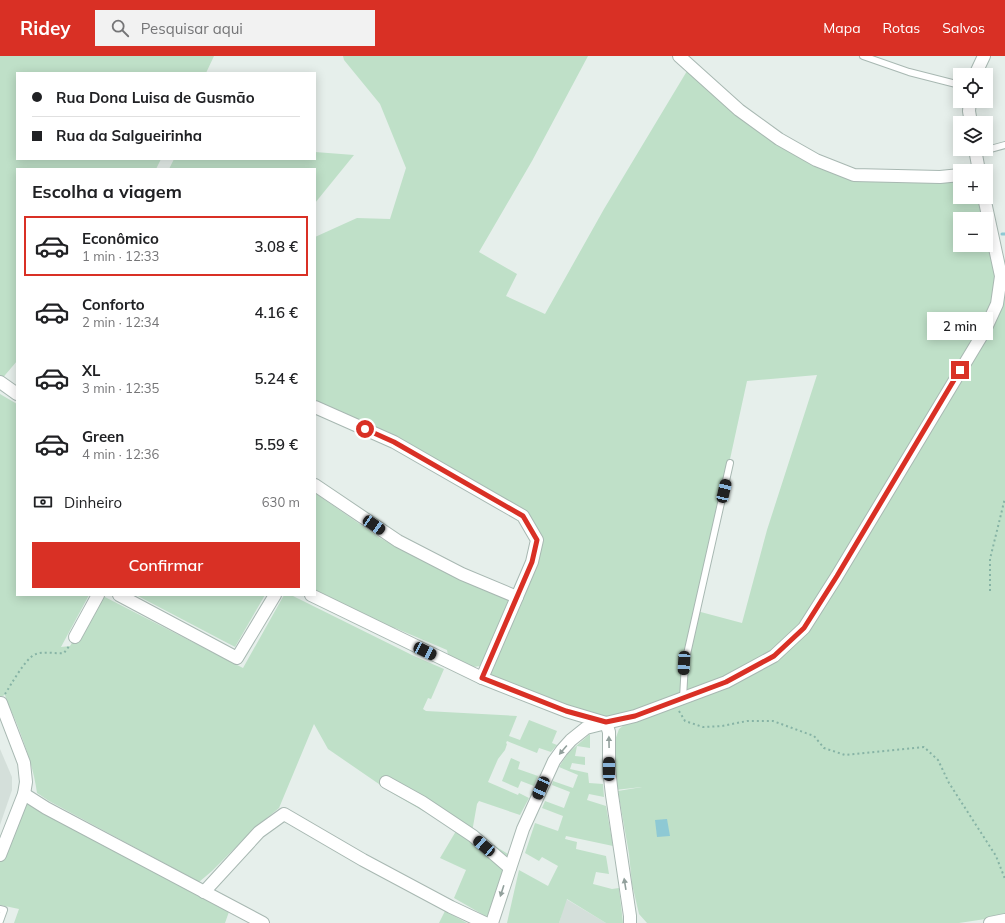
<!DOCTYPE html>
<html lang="pt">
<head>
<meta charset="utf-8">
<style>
	:root { --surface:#fff; --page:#f2f2f2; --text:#202124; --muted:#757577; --line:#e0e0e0; --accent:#d93025 }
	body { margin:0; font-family:Mulish,sans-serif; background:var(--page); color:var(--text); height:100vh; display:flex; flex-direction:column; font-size:15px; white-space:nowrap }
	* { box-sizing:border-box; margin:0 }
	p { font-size:13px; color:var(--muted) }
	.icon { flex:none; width:22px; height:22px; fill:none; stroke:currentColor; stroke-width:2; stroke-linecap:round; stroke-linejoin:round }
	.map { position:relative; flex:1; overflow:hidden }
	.panel { position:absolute; left:16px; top:112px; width:300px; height:428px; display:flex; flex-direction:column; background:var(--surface); border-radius:0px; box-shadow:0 2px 10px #0003 }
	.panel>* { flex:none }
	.hud { position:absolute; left:16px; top:16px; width:300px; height:88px; border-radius:0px; box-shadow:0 2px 10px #0003; display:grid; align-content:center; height:88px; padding:0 16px; background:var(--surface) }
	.tools { position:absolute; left:953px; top:12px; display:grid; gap:8px }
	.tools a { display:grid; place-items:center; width:40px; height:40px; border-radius:0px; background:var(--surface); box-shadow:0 2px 10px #0003; font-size:20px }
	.end { position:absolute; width:18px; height:18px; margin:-9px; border:5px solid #d93025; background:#fff; box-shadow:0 0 0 2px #fff }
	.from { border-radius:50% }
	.bubble { position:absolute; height:28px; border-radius:0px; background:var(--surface); box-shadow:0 2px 10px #0003; font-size:13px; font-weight:600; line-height:28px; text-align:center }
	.car { position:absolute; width:12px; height:24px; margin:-12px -6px; border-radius:5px; box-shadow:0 0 3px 1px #0007; background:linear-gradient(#222 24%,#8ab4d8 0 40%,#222 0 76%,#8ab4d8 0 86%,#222 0) }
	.hud b { display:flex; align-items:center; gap:14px; height:38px; font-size:15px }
	.hud b+b { border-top:1px solid var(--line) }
	.hud i { width:10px; height:10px; background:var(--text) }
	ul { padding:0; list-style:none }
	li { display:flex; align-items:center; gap:12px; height:60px; margin:0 8px 6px; padding:0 8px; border:2px solid transparent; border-radius:0px }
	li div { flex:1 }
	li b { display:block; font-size:15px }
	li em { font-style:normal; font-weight:600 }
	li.current { border-color:var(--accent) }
	li>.icon { width:36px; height:36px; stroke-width:1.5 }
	h2 { padding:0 16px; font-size:18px; line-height:48px }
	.pay { display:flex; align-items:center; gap:10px; height:44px; padding:0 16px; font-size:15px }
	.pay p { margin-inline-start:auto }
	.cta { display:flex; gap:8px; margin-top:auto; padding:8px 16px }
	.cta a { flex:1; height:46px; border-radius:0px; background:var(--accent); color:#fff; font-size:16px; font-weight:600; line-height:46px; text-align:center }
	header { display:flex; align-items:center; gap:24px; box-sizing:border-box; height:56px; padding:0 20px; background:var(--accent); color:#fff }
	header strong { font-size:19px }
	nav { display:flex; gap:22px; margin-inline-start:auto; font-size:14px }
	.search { width:280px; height:36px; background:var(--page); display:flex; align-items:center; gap:10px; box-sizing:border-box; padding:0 14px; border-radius:0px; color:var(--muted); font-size:15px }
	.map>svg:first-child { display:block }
	.built { fill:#d4dfda }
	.green { fill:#bfe0c8; fill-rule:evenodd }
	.water { fill:#8ec9d4 }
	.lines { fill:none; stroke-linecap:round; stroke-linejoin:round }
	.stream { stroke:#8ec9d4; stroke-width:3 }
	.service-casing { stroke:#a8b8b2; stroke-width:8 }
	.minor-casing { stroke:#a8b8b2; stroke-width:14 }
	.tertiary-casing { stroke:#a8b8b2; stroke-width:14 }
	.path { stroke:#86b3a5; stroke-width:2; stroke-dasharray:2 3; stroke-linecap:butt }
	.service { stroke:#fff; stroke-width:6 }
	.minor { stroke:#fff; stroke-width:12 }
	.tertiary { stroke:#fff; stroke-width:12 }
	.oneway { fill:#92a09c }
	.route { stroke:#d93025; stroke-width:5 }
</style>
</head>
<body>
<header>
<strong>Ridey</strong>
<div class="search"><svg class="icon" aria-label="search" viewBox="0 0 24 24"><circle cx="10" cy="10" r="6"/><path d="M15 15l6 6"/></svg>Pesquisar aqui</div>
<nav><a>Mapa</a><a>Rotas</a><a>Salvos</a></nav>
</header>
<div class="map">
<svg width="1005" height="867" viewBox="0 0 1005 867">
	<rect width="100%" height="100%" fill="#e6efeb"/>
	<!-- built -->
	<g class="built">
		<polygon points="0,693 12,721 12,734 0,769"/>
		<polygon points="566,843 606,867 559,867"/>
	</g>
	<!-- green -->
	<g class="green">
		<polygon points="0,0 214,0 206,17 17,17 17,103 161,103 156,113 17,113 17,305 0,325"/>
		<path d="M343,0h245l-56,105 -53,91 38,22 -11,22 39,18 59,-105 86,-143 49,44 115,65h106v22h24l10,45 11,19v655l-46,7h-312l-8,-9 -7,-30 -3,-30 -11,-63 24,-4 -27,3 -1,-47 5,-14 5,-4 -17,-5 -122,-42 52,-138 -14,-24 -208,-109v-170l42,-19 33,1 16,-51 -26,-64 -36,-44zM960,163h26v26h-26zM817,319l-50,155 -25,93 -45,-12 50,-230z"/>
		<polygon points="315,96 354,99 315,147 315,113 169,113 174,103 315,103"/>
		<path d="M0,338l17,10v191h72l-28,52 9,-1 33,-50 140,72 41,-73h7l123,61 30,13 -13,30 -3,-1 -5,11 3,2 91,5 -8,20 11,4 9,-20 28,11 -5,12 5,2 -6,7 -12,-4 -2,5 -30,-12 -1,2 1,1 -2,6 -7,9 -10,23 30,13 1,-2 10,5 -9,17 -41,-14 -2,3 -5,28 36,22 -21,63 -33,-19 12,-28 -26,-12 19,-32 -36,-15 -31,-18 -64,-44 -14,-25 -35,84 -23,19 -44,44 -13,11 -150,-81 -12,-8c-3,-23 -11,-45 -19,-66 -4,-12 -10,-20 -13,-32l-5,2z"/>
		<polygon points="315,437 380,482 415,500 515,542 481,610 473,611 448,599 447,594 395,572 391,573 315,535"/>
		<polygon points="136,539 265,539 235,591"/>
		<polygon points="590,678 590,692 577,690 575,700 585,701 585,709 572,707 570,713 588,717 589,727 603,728 604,741 589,738 587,744 606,750 613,790 566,780 565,783 577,786 576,793 606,800 609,818 596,816 593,828 612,833 619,832 623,867 606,867 567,843 559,867 507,867 519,814 548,830 558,810 542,801 539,805 525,797 535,767 558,775 563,760 542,752 545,745 564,752 570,736 552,729 553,725 573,732 578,719 559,711 568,697"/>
		<polygon points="511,702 520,706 518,713 538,720 534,730 521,725 518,732 502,725"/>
		<polygon points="24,738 231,850 225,867 14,867 19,853 0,849 0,803"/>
		<polygon points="445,855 467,867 439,867"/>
	</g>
	<!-- water -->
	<polygon class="water" points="667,763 670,780 657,781 655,764"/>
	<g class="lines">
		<!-- stream -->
		<polyline class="stream" points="1002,178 1005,178"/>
		<defs>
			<g id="service">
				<polyline points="863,0 909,16 960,29"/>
				<polyline points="976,97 1005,89"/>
				<polyline points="683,642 685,607 730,407"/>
				<polyline points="0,853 4,854 0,865"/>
			</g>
			<g id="minor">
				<polyline points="679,0 739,54 779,83 816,104 854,119 940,121 960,119"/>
				<polyline points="0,326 17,338"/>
				<polyline points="315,351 394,386 523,460 537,484 532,506 517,541"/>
				<polyline points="315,429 398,485 462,518 517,541 482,622"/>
				<polyline points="119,539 237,602 275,539"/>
				<polyline points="311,539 482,622 566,655 606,667"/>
				<polyline points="75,581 98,539"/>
				<polyline points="606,667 609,676 609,713 612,739 630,860 630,867"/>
				<polyline points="386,726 422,746 473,780 510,812"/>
				<polyline points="24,738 46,752 263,867"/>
				<polyline points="0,799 24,738 26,726 24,707 1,647"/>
				<polyline points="204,836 259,776 284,758 363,804 451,851 485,867"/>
				<polyline points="492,867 523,773 554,705 562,694 571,684 586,672 606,667"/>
				<polyline points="990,867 1005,864"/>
			</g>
			<g id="tertiary">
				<polyline points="975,19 984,0"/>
				<polyline points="970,45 969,55 971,67"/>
				<polyline points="975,93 979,115"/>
				<polyline points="606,667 635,660 726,626 774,600 804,572 837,520 985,274 997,248 1001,220 984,141"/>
			</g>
		</defs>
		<!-- service casing -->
		<use href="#service" class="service-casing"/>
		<!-- minor casing -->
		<use href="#minor" class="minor-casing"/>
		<!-- tertiary casing -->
		<use href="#tertiary" class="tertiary-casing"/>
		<!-- path -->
		<g class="path">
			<polyline points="990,535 990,503 1005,442"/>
			<path d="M5,638c6,-9 21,-37 31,-40 9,-3 19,0 28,-1l6,-8"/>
			<polyline points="679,655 685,665 703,671 722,670 747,665 773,665 814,680 824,692 845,699 924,691 938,704 949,727 996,800 1005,823"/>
		</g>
		<!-- service -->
		<use href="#service" class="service"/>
		<!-- minor -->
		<use href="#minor" class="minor"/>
		<!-- tertiary -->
		<use href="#tertiary" class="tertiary"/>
	</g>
	<!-- one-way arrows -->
	<defs><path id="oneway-solid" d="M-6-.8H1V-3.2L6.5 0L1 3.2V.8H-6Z"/></defs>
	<g class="oneway">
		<use href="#oneway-solid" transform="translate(609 686) rotate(-91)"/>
		<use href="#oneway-solid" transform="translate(563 694) rotate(130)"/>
		<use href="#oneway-solid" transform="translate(625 828) rotate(-99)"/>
		<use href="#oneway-solid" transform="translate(502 835) rotate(108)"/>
	</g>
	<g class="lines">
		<!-- route -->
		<polyline class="route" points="365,373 394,386 523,460 537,484 532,506 482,622 566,655 606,666 635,660 726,626 774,600 804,572 837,520 960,314"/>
	</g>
</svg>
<div class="tools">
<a><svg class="icon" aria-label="locate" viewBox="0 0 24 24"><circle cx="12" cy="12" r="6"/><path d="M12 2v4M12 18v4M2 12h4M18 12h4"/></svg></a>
<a><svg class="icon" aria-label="layers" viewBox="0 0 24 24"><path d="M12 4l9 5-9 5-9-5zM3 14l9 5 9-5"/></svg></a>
<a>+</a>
<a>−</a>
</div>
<i class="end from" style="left:365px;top:373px"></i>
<i class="end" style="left:960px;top:314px"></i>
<div class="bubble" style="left:927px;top:256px;width:66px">2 min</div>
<i class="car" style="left:724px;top:435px;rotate:13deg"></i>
<i class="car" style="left:374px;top:469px;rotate:124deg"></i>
<i class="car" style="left:425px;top:595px;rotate:116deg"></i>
<i class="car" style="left:684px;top:607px;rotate:183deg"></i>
<i class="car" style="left:609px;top:713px;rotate:0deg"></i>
<i class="car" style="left:541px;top:732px;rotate:204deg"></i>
<i class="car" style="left:484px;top:790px;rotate:311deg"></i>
<div class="hud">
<b><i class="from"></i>Rua Dona Luisa de Gusmão</b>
<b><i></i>Rua da Salgueirinha</b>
</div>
<section class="panel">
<h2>Escolha a viagem</h2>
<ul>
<li class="current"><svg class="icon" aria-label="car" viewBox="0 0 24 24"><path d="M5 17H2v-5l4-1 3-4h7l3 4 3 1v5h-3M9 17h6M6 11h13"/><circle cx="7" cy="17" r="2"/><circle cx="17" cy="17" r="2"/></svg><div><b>Econômico</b><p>1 min · 12:33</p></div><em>3.08 €</em></li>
<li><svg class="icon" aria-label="car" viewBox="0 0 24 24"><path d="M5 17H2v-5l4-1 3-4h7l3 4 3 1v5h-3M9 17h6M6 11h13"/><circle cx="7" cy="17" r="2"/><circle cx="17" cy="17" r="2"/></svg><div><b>Conforto</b><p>2 min · 12:34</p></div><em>4.16 €</em></li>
<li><svg class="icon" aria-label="car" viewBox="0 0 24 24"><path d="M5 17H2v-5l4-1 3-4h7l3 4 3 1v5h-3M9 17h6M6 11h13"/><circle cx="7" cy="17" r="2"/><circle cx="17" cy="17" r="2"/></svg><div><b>XL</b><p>3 min · 12:35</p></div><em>5.24 €</em></li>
<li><svg class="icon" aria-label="car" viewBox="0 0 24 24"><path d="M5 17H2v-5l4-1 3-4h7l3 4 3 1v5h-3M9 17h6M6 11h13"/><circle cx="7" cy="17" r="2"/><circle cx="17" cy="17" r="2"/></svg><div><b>Green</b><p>4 min · 12:36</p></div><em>5.59 €</em></li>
</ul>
<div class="pay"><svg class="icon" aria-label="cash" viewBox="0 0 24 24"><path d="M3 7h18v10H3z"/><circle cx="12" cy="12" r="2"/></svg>Dinheiro<p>630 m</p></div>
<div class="cta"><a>Confirmar</a></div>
</section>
</div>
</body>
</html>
